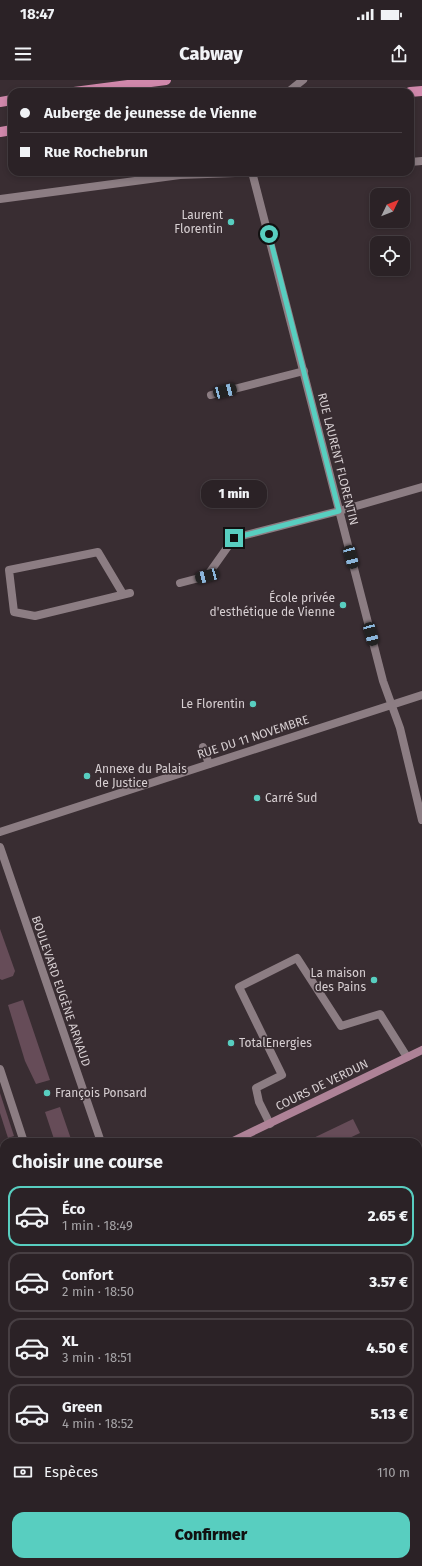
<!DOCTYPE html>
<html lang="fr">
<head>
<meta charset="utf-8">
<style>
	:root { --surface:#2b2226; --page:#332a2e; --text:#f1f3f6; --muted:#a6a4a7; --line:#473f43; --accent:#58cec0 }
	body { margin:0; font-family:"Fira Sans",sans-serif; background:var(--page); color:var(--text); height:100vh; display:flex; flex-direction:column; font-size:15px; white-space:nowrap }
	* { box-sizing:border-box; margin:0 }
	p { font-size:13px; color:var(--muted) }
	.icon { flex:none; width:22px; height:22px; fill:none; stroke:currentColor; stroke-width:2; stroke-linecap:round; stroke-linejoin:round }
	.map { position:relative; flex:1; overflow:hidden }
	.panel { position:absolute; left:0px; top:1058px; width:422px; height:428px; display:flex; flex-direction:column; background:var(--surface); border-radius:12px 12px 0 0; box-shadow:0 2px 6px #0003,0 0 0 1px var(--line) }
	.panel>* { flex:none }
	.hud { position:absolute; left:8px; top:8px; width:406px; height:88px; border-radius:12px; box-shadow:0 2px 6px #0003,0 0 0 1px var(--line); display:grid; align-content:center; height:88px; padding:0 12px; background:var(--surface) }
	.needle { width:26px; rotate:47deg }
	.buttons { position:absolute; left:370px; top:108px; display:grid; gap:8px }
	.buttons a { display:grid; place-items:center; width:40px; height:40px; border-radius:8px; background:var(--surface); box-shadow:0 2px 6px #0003,0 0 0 1px var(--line); font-size:20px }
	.end { position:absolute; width:18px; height:18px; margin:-9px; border:5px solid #58cec0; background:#111; box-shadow:0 0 0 2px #111 }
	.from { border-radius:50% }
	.bubble { position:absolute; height:28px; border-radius:12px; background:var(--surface); box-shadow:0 2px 6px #0003,0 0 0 1px var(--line); font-size:13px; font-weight:800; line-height:28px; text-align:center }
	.car { position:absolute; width:12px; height:24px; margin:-12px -6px; border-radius:5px; box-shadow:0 0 3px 1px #0007; background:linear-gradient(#222 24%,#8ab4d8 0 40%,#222 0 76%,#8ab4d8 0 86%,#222 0) }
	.hud b { display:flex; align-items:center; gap:14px; height:38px; font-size:15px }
	.hud b+b { border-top:1px solid var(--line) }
	.hud i { width:10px; height:10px; background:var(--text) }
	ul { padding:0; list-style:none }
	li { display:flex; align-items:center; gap:12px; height:60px; margin:0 8px 6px; padding:0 4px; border:2px solid var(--line); border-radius:12px }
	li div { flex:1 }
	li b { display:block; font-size:15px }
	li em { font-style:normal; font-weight:800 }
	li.selected { border-color:var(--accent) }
	li>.icon { width:36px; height:36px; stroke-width:1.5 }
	h2 { padding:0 12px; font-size:18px; line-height:48px }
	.pay { display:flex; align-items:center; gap:10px; height:44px; padding:0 12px; font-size:15px }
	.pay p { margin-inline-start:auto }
	.primary-button { display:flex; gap:8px; margin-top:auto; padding:8px 12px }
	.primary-button a { flex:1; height:46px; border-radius:12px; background:var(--accent); color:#111; font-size:16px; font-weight:800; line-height:46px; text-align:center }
	.status { display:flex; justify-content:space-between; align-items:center; height:28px; padding:0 20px; background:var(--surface); direction:ltr }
	.status svg { height:11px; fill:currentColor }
	header { display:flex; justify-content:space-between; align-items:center; height:52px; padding:0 12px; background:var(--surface); font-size:18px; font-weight:800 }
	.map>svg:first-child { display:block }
	.green { fill:#664c58 }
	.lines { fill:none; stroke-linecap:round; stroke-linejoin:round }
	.service { stroke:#8c7d83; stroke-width:8 }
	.minor { stroke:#8c7d83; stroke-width:8 }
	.secondary { stroke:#ae8297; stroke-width:8 }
	.primary { stroke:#d088ab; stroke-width:10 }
	.rail-casing { stroke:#8b8185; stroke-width:4.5 }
	.rail { stroke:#392d32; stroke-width:3; stroke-dasharray:9; stroke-linecap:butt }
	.route { stroke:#58cec0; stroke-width:5 }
	.poi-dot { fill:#58cec0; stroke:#392d32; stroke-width:1.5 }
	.labels { text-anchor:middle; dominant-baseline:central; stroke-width:3.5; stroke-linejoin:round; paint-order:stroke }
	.poi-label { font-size:12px; fill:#d7cfd2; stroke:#392d32; text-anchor:end }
	.street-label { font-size:12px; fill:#d7cfd2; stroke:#392d32 }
</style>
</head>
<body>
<div class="status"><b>18:47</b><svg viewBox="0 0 49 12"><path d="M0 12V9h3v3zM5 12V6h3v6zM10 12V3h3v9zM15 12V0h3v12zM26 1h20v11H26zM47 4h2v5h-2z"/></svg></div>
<header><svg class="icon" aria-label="menu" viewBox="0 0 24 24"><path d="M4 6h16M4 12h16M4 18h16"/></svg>Cabway<svg class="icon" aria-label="share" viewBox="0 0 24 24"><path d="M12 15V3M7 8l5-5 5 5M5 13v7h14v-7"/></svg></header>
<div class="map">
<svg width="422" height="1486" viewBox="0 0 422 1486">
	<rect width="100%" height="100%" fill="#392d32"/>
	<!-- green -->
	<g class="green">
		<polygon points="0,849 15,891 13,896 2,900 0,899"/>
		<polygon points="23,920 50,1000 36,1004 25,981 8,925"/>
		<polygon points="0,1013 14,1056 8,1058 0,1033"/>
		<polygon points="60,1027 72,1062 55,1062 45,1032"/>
		<polygon points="353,1039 360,1053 341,1062 305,1062"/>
	</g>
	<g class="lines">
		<!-- service -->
		<g class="service">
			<polyline points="211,315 304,291"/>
			<polyline points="180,503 207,496 234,458"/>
			<polyline points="123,514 98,472 9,490 14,532 35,536 130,513"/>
			<polyline points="203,667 209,684"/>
			<polyline points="270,1044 259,1022 256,1008 282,995 239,907 297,878 341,946 380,934 407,977"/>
			<polyline points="418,1085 422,1086"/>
			<polyline points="0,1126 4,1135"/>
			<polyline points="418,1249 422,1249"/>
		</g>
		<!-- minor -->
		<g class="minor">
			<polyline points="288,12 303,0"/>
			<polyline points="410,82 422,81"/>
			<polyline points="252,92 383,601 400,648 422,740"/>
			<polyline points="0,119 180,95 264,92"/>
			<polyline points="234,458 339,431 422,407"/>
			<polyline points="0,752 422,615"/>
			<polyline points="0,767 101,1062"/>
			<polyline points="0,989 24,1062"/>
		</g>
		<!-- secondary -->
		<g class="secondary">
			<polyline points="231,1062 422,970"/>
			<polyline points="0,1174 4,1172"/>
		</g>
		<!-- primary -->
		<g class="primary">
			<polyline points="74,12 166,0"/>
			<polyline points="410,12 422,11"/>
			<polyline points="0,22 12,20"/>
			<polyline points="0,52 12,50"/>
		</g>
		<defs>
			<g id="rail">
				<polyline points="418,1438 422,1438"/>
				<polyline points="418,1450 422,1450"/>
				<polyline points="0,1484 18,1482"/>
				<polyline points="110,1486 145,1482"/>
			</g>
		</defs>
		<!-- rail casing -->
		<use href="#rail" class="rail-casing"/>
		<!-- rail -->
		<use href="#rail" class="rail"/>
	</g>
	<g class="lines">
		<!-- route -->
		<polyline class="route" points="234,458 339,431 269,154"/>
	</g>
	<!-- markers -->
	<g class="poi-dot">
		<circle cx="231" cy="142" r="4"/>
		<circle cx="343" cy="525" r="4"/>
		<circle cx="253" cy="624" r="4"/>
		<circle cx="87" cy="696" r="4"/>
		<circle cx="257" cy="718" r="4"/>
		<circle cx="374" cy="900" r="4"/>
		<circle cx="231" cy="963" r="4"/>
		<circle cx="47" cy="1013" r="4"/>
	</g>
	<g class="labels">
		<!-- poi labels -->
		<g class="poi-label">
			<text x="223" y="135">Laurent<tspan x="223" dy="14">Florentin</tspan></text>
			<text x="335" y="518">École privée<tspan x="335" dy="14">d'esthétique de Vienne</tspan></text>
			<text x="245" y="624">Le Florentin</text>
			<text x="95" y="689" text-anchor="start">Annexe du Palais<tspan x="95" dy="14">de Justice</tspan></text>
			<text x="265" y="718" text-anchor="start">Carré Sud</text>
			<text x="366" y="893">La maison<tspan x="366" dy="14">des Pains</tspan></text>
			<text x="239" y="963" text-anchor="start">TotalEnergies</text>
			<text x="55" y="1013" text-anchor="start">François Ponsard</text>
		</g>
		<!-- street labels -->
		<g class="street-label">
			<text transform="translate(338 379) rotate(76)">RUE LAURENT FLORENTIN</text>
			<text transform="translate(253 657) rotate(-18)">RUE DU 11 NOVEMBRE</text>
			<text transform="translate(61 911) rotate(71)">BOULEVARD EUGÈNE ARNAUD</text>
			<text transform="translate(322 1005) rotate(-26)">COURS DE VERDUN</text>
		</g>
	</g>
</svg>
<div class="buttons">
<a><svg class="needle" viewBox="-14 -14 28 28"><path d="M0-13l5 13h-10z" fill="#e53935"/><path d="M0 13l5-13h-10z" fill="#a6a4a7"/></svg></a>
<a><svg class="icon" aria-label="locate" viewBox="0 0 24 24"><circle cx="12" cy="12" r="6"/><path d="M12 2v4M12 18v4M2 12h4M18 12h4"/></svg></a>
</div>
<i class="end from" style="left:269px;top:154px"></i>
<i class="end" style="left:234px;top:458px"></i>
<div class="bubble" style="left:201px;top:400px;width:66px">1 min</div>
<i class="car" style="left:225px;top:311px;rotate:76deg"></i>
<i class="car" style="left:351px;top:477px;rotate:165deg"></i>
<i class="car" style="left:207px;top:496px;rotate:255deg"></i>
<i class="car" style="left:371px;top:554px;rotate:165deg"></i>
<div class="hud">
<b><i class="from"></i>Auberge de jeunesse de Vienne</b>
<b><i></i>Rue Rochebrun</b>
</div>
<section class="panel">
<h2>Choisir une course</h2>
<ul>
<li class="selected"><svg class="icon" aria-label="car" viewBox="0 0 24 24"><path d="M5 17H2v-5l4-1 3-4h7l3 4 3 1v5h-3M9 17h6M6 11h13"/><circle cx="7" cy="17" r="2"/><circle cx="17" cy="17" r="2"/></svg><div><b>Éco</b><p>1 min · 18:49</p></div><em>2.65 €</em></li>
<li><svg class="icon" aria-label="car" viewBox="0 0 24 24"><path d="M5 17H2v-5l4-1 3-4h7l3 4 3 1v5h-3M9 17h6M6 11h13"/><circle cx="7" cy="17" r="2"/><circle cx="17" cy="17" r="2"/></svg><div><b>Confort</b><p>2 min · 18:50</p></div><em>3.57 €</em></li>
<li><svg class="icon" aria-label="car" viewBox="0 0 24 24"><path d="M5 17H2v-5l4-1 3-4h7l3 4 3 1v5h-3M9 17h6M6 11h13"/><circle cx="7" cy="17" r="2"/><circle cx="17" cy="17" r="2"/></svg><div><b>XL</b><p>3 min · 18:51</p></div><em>4.50 €</em></li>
<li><svg class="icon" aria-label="car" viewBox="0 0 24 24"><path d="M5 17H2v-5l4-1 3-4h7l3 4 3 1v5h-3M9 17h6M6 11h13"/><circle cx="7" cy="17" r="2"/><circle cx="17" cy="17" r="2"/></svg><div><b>Green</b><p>4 min · 18:52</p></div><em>5.13 €</em></li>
</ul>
<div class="pay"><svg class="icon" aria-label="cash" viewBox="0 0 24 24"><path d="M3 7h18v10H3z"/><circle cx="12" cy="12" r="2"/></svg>Espèces<p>110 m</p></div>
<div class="primary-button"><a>Confirmer</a></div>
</section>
</div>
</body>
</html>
